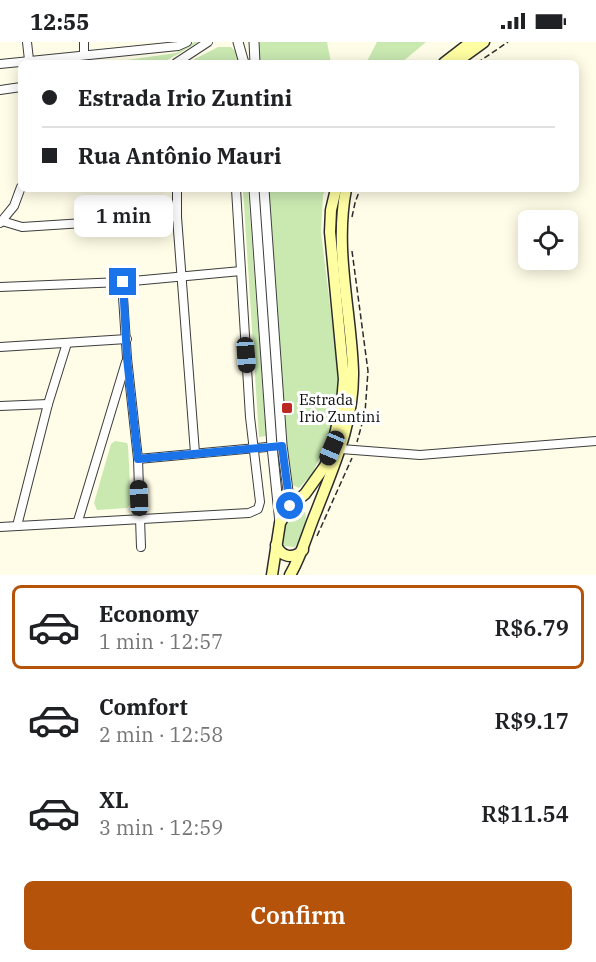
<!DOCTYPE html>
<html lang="en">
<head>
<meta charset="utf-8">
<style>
	:root { --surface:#fff; --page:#f6f6f6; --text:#202124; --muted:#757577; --line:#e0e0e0; --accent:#b45309 }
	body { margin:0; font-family:"IBM Plex Serif",serif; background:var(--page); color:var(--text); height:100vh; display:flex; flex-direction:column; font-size:22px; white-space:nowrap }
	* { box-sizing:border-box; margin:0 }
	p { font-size:20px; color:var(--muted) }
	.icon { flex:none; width:33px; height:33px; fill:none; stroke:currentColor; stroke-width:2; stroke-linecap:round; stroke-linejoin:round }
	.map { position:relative; height:533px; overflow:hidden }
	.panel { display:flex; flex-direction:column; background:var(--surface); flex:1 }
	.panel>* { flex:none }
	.banner { position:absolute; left:18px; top:18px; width:561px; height:132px; border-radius:9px; box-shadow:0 3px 15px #0003; display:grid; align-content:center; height:132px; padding:0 24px; background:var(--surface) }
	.tools { position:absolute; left:518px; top:168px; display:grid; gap:12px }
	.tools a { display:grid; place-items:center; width:60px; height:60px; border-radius:9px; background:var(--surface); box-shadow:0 3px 15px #0003; font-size:30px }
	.end { position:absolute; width:27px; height:27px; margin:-14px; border:8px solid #1a73e8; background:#fff; box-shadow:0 0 0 3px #fff }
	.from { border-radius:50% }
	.bubble { position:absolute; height:42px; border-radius:9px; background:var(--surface); box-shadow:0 3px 15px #0003; font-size:20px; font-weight:600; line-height:42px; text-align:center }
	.car { position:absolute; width:18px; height:36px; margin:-18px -9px; border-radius:8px; box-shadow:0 0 4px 2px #0007; background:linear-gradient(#222 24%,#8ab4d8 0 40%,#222 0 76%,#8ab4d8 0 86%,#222 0) }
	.banner b { display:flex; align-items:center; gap:21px; height:57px; font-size:22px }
	.banner b+b { border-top:2px solid var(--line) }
	.banner i { width:15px; height:15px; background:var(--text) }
	ul { padding:10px 0 0; list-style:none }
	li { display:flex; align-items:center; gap:18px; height:84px; margin:0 12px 9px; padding:0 12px; border:3px solid transparent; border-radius:9px }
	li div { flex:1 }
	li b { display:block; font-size:22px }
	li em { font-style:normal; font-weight:600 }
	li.current { border-color:var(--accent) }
	li>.icon { width:54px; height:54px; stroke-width:1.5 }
	.button { display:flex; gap:12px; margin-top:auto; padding:12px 24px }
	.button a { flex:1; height:69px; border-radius:9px; background:var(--accent); color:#fff; font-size:24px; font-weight:600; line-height:69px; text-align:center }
	.status { display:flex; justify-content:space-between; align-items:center; height:42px; padding:0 30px; background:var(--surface); direction:ltr }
	.status svg { height:16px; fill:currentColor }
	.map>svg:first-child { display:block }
	.green { fill:#c9e9b1 }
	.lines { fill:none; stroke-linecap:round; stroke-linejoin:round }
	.minor-casing { stroke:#3d3d3d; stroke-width:10 }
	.tertiary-casing { stroke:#3d3d3d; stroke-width:11 }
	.secondary-casing { stroke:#2c2c2c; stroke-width:13 }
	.path { stroke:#2c2c2c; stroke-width:1.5; stroke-dasharray:6 3; stroke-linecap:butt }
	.minor { stroke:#fff; stroke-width:8 }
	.tertiary { stroke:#fff; stroke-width:9 }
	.secondary { stroke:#fffea2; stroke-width:10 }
	.route { stroke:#1a73e8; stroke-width:8 }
	.poi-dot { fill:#bb2821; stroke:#fff; stroke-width:2 }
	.labels { text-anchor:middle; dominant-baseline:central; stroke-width:6; stroke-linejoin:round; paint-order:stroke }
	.poi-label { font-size:15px; fill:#0a0a0a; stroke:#fff; text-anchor:start }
</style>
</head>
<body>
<div class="status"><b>12:55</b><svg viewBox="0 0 49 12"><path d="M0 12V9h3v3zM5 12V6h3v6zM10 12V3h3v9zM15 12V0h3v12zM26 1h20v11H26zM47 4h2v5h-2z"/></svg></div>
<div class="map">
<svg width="596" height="533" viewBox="0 0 596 533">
	<rect width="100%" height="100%" fill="#fffde7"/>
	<!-- green -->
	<g class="green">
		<polygon points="194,0 199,0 162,21 117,21 120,19 176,11"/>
		<polygon points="258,0 327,0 331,21 260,21"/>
		<polygon points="377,0 426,0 401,21 366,21"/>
		<polygon points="218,5 231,5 238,12 239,21 187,21"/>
		<polygon points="243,147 248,147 266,394 259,395"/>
		<polygon points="269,147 326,147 323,153 321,190 339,336 335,369 327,400 312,432 299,446 290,442"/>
		<polygon points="115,399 127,401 128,404 131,462 127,466 97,468 94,461 111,402"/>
		<path d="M298,467l7,3c3,11 -3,26 -10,35l-12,-1c-3,-12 3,-33 15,-37z"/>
	</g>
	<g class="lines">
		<defs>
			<g id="minor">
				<polyline points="27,0 29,18"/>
				<polyline points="84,0 84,13"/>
				<polyline points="176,21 208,0"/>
				<polyline points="0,22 178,4 187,0"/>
				<polyline points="0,48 21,45"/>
				<polyline points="177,147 177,175 195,411"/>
				<polyline points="2,179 22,185 177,175"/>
				<polyline points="0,181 14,164 21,145"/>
				<polyline points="122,240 127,316 138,417 141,505"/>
				<polyline points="0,245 122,240 241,229"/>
				<polyline points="0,305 127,297"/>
				<polyline points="0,364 48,362"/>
				<polyline points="341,407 420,413 596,399"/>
				<polyline points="138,417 277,404"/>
				<polyline points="78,479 126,320"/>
				<polyline points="17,484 48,362 67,301"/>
				<polyline points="0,485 249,471 258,467 260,460 250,375 236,147"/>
			</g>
			<g id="tertiary">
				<polyline points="238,0 244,21"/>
				<polyline points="254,0 255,21"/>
				<polyline points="254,147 272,404 280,481"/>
				<polyline points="264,147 282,403 290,464"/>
			</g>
			<g id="secondary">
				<polyline points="444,21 471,0"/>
				<polyline points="455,21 484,0"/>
				<path d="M276,503c5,12 17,15 27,5"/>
				<polyline points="272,533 280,481 290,464 305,452 325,424 332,406 342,361 344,337 330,190 331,168 336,147"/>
				<path d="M290,533c12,-20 17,-42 26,-63 18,-47 38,-89 37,-141 -2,-61 -19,-121 -7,-182"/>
			</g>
		</defs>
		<!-- minor casing -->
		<use href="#minor" class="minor-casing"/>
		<!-- tertiary casing -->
		<use href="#tertiary" class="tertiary-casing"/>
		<!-- secondary casing -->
		<use href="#secondary" class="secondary-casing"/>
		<!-- path -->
		<g class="path">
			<polyline points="477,21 508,0"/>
			<polyline points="352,175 355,161 360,147"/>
			<polyline points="352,209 368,329 365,371 357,400"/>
			<polyline points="317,494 352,416"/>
		</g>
		<!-- minor -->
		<use href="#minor" class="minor"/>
		<!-- tertiary -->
		<use href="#tertiary" class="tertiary"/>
		<!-- secondary -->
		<use href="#secondary" class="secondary"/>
	</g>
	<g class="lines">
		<!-- route -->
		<polyline class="route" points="123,240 127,316 138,417 282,404 290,464"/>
	</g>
	<!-- markers -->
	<rect class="poi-dot" x="281" y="360" width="12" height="12" rx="3"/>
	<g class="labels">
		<!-- poi labels -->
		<g class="poi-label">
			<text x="299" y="357">Estrada<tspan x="299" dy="17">Irio Zuntini</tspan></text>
		</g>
	</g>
</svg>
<div class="tools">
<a><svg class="icon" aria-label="locate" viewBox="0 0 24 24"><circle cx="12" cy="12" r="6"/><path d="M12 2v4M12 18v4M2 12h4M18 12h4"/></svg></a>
</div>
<i class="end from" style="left:290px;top:464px"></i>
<i class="end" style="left:123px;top:240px"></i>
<div class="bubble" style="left:74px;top:153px;width:99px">1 min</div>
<i class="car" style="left:246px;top:313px;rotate:176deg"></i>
<i class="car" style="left:332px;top:406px;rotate:203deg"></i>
<i class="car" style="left:139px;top:456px;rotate:358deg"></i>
<div class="banner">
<b><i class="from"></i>Estrada Irio Zuntini</b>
<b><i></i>Rua Antônio Mauri</b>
</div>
</div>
<section class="panel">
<ul>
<li class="current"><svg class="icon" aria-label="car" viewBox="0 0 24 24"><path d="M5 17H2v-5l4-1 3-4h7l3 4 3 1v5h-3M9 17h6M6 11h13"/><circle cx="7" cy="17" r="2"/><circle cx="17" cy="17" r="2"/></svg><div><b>Economy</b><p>1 min · 12:57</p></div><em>R$6.79</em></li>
<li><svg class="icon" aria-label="car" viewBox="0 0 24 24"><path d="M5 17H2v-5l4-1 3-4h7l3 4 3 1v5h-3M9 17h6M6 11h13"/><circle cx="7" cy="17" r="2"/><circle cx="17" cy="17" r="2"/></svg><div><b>Comfort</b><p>2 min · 12:58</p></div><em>R$9.17</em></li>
<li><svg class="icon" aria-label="car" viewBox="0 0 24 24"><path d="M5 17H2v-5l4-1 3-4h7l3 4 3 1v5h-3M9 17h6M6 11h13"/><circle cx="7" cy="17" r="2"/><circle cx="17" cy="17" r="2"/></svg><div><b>XL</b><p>3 min · 12:59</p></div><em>R$11.54</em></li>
</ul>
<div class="button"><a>Confirm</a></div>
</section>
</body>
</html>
